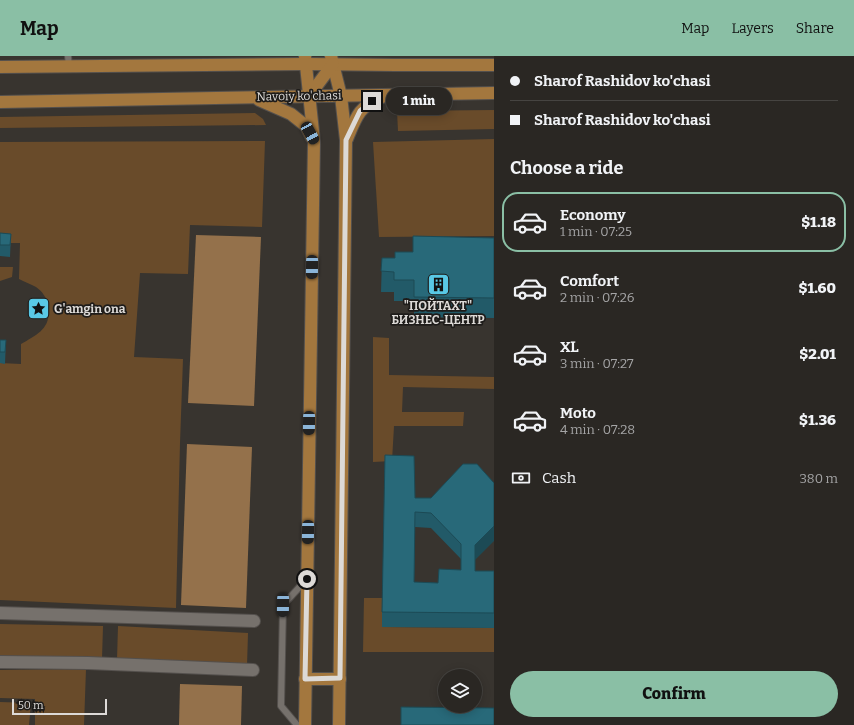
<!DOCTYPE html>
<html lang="en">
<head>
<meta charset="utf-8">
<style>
	:root { --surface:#2a2723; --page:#322f2b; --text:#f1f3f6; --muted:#a5a5a6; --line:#464441; --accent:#8abfa5 }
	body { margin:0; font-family:Bitter,serif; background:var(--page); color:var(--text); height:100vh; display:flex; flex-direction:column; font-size:15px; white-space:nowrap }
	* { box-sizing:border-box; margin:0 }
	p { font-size:13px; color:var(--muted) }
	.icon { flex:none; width:22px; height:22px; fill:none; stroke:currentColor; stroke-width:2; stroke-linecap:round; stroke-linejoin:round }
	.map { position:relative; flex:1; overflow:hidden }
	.details { display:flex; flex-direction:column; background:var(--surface); width:360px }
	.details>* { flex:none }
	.hud { display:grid; align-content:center; height:88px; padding:0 16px; background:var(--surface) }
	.tools { position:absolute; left:438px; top:613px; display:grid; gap:8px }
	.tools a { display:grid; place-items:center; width:44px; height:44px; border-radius:50%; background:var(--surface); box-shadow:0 2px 10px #0003,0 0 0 1px var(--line); font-size:20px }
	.scale { position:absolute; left:12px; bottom:10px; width:95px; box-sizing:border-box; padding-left:4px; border:2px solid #dddad7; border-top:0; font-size:11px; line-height:14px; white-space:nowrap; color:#dddad7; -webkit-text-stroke:3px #1e1c1a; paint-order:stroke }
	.end { position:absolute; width:18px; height:18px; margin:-9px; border:5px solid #dddad7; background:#111; box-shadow:0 0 0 2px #111 }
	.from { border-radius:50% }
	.bubble { position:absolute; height:28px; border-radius:14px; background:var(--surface); box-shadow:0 2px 10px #0003,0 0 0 1px var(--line); font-size:13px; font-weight:800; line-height:28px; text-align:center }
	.car { position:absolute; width:12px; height:24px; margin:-12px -6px; border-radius:5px; box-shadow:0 0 3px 1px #0007; background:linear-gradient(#222 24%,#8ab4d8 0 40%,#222 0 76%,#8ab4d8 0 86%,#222 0) }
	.hud b { display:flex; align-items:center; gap:14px; height:38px; font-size:15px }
	.hud b+b { border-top:1px solid var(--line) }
	.hud i { width:10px; height:10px; background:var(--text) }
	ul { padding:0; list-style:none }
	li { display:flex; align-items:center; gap:12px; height:60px; margin:0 8px 6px; padding:0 8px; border:2px solid transparent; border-radius:16px }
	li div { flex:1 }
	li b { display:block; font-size:15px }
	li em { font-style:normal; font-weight:800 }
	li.selected { border-color:var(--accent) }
	li>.icon { width:36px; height:36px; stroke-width:1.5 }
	h2 { padding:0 16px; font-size:18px; line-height:48px }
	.pay { display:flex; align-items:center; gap:10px; height:44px; padding:0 16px; font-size:15px }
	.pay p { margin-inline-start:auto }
	.primary-button { display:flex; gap:8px; margin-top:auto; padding:8px 16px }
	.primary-button a { flex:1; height:46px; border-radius:24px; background:var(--accent); color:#111; font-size:16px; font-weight:800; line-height:46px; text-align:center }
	header { display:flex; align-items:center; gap:24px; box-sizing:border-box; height:56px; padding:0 20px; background:var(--accent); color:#111 }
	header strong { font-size:19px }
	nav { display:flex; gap:22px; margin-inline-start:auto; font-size:14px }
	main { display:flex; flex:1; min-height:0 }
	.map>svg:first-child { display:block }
	.green { fill:#694b2a }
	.water { fill:#94714b }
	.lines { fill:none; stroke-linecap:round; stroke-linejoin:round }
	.lane-casing { stroke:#54504d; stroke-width:8 }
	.street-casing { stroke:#54504d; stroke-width:14 }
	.primary-casing { stroke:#54504d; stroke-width:14 }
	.lane { stroke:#76716c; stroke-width:6 }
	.street { stroke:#76716c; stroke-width:12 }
	.primary { stroke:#a3773e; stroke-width:12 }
	.wall { fill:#225a68; fill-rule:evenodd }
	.shaded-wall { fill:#1c4a55 }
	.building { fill:#286979; stroke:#1c4a55; fill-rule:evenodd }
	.route { stroke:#dddad7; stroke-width:5 }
	.labels { text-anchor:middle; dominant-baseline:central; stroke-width:3.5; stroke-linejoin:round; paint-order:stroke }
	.street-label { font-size:12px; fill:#dddad7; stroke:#1e1c1a }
	.poi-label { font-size:12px; font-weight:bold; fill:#dddad7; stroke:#1e1c1a }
</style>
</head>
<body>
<header>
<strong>Map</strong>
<nav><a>Map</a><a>Layers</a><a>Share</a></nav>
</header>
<main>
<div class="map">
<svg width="494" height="669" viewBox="0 0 494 669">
	<rect width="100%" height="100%" fill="#38342f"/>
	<!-- green -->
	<g class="green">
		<polygon points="494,54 494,73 398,75 397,55"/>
		<polygon points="255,57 263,63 266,69 0,72 0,61"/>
		<polygon points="494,83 494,180 379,181 373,86"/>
		<path d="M265,85l-3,86 -72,-2 -2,49 -48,-1 -6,84 49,2 -3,84 -4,165 -176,-8v-237l21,1v-20c17,-10 31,-16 27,-39 -1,-7 -6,-14 -12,-18 -5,-3 -12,-5 -17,-8l1,-36h-20v-101z"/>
		<polygon points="0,211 13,211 12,221 0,225"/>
		<polygon points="373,281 389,282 389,319 494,321 494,333 403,331 402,356 464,356 463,370 394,370 392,405 373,406"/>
		<polygon points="364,542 383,542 382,571 494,572 494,596 363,596"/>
		<polygon points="0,568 103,570 102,603 0,601"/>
		<polygon points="118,570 248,577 247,610 117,604"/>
		<polygon points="86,613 84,669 35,669 35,643 0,642 0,614"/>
		<polygon points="0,646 31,647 29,669 0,669"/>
	</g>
	<!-- water -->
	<g class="water">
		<polygon points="196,179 261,181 254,350 188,347"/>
		<polygon points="187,388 252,391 246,552 181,549"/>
		<polygon points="180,628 242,630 241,669 179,669"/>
	</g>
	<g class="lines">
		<defs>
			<g id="lane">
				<polyline points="68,0 69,10"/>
				<polyline points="297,669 281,650 283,549 306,524"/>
			</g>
			<g id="street">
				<polyline points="0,557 254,565"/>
				<polyline points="0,606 88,607 253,614"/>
			</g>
			<g id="primary">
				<polyline points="305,0 314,85 305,669"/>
				<polyline points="331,0 341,40 346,84 339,669"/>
				<polyline points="0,11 305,8 395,9 494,9"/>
				<polyline points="309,40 333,8"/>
				<polyline points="259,44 291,58 306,70 312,82"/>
				<polyline points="0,46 494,37"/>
				<path d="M347,83c9,-22 12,-33 35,-42"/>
				<polyline points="305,623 340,623"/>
			</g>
		</defs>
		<!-- lane casing -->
		<use href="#lane" class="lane-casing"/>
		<!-- street casing -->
		<use href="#street" class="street-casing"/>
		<!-- primary casing -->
		<use href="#primary" class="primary-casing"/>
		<!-- lane -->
		<use href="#lane" class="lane"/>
		<!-- street -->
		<use href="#street" class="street"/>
		<!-- primary -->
		<use href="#primary" class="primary"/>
	</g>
	<!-- wall -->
	<g class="wall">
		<polygon points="0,177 11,178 10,201 0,200"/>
		<polygon points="494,182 494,262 414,261 414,245 394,245 394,236 381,236 382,202 395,202 413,196"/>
		<polygon points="0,284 6,284 5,308 0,307"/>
		<path d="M415,442h16l44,62v11h19v57l-112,-1v-15zM415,471l16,1 30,31v11l-23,13 -24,-1z"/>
	</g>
	<!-- shaded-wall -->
	<polygon class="shaded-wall" points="494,470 494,485 475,504 475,489"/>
	<!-- building -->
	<g class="building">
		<polygon points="0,177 11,178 10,189 0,189"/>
		<polygon points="413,180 494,182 494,242 414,241 414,224 394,224 394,216 381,215 382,202 395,202 395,196 413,196"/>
		<polygon points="0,284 6,284 5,296 0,296"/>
		<path d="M385,399l29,1 1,42h16l32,-34h14l17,19v43l-19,19v26h19v42l-112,-1zM415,456l16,1 30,31v26l-22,-1 -1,14 -24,-1z"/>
		<polygon points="401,651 494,652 494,669 401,669"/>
	</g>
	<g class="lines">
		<!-- route -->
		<polyline class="route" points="307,523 305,623 340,622 346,84 360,55 372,45"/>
	</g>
	<!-- icons -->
	<defs>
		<symbol id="building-square" viewBox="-11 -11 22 22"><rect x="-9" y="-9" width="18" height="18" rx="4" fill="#59c8e5" stroke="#1e1c1a"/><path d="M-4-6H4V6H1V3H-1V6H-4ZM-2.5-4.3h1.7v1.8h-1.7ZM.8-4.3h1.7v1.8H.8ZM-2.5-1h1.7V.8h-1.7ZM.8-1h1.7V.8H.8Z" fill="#111"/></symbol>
		<symbol id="sight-square" viewBox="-11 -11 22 22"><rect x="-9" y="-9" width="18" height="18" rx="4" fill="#59c8e5" stroke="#1e1c1a"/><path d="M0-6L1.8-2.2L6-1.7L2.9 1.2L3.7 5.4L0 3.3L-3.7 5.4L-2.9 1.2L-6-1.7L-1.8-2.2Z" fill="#111"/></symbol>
	</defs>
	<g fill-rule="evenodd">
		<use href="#building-square" x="426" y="216" width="25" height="25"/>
		<use href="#sight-square" x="26" y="240" width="25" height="25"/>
	</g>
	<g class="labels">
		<!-- street labels -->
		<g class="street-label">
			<text transform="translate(299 40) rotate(-1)">Navoiy ko'chasi</text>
		</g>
		<!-- poi labels -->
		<g class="poi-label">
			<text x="438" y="250">"ПОЙТАХТ"<tspan x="438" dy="14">БИЗНЕС-ЦЕНТР</tspan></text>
			<text x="54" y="253" text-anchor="start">G'amgin ona</text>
		</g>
	</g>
</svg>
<div class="tools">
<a><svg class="icon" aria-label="layers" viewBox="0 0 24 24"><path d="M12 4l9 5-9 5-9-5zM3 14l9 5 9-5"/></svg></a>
</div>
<div class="scale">50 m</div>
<i class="end from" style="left:307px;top:523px"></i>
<i class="end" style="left:372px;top:45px"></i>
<div class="bubble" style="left:386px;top:31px;width:66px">1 min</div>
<i class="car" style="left:310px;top:77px;rotate:151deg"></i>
<i class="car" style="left:312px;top:211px;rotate:181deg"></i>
<i class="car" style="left:309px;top:367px;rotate:181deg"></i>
<i class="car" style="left:308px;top:476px;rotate:181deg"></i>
<i class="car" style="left:283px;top:549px;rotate:181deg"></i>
</div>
<section class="details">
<div class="hud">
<b><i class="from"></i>Sharof Rashidov ko'chasi</b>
<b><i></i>Sharof Rashidov ko'chasi</b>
</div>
<h2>Choose a ride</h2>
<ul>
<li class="selected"><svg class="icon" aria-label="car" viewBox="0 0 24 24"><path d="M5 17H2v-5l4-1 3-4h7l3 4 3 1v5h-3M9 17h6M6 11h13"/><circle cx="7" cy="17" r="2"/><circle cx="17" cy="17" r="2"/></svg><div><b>Economy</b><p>1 min · 07:25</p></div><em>$1.18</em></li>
<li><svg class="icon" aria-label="car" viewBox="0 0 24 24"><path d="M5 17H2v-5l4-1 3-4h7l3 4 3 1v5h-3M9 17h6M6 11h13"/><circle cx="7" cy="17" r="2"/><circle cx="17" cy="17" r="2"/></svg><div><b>Comfort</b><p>2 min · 07:26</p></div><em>$1.60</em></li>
<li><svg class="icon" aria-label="car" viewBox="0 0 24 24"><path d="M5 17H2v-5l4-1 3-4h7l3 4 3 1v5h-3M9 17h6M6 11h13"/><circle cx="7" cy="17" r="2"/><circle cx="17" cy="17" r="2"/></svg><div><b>XL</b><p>3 min · 07:27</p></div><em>$2.01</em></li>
<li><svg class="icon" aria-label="car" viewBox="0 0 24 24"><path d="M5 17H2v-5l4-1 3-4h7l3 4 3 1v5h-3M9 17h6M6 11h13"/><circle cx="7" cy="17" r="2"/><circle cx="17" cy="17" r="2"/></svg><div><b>Moto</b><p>4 min · 07:28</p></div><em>$1.36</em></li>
</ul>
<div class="pay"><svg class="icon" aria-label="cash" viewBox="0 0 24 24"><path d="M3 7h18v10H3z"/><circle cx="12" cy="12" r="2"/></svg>Cash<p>380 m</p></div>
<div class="primary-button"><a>Confirm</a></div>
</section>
</main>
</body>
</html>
